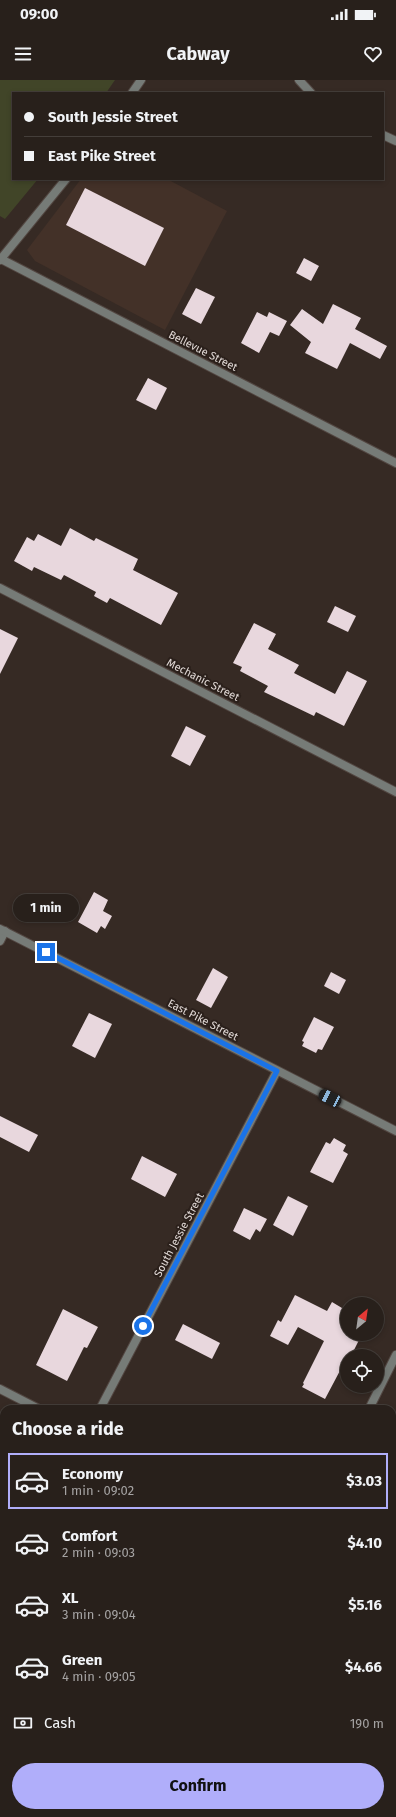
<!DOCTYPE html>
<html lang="en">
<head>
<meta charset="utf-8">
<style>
	:root { --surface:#28201b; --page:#342d28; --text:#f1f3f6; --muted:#a5a3a3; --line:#443e3a; --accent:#b0aefa }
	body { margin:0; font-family:"Fira Sans",sans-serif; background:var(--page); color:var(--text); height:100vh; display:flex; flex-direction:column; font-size:15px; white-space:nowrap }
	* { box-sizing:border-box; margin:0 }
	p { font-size:13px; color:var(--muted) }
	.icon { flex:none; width:22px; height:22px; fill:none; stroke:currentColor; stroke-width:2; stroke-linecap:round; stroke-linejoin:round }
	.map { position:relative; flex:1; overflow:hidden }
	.details { position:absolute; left:0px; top:1325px; width:396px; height:412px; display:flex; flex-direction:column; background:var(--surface); border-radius:12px 12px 0 0; box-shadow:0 2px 6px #0003,0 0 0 1px var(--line) }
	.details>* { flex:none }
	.banner { position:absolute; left:12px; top:12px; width:372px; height:88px; border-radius:0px; box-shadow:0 2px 6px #0003,0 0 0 1px var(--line); display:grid; align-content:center; height:88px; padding:0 12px; background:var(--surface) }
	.needle { width:26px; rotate:29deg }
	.fabs { position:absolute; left:340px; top:1217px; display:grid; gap:8px }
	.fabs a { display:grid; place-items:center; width:44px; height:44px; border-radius:50%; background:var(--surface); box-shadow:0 2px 6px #0003,0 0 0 1px var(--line); font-size:20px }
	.end { position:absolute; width:18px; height:18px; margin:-9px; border:5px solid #1a73e8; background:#fff; box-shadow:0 0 0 2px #fff }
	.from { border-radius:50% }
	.bubble { position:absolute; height:28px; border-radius:14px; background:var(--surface); box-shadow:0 2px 6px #0003,0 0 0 1px var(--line); font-size:13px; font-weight:700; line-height:28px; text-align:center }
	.car { position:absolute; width:12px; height:24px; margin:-12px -6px; border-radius:5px; box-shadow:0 0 3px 1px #0007; background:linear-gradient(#222 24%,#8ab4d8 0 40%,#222 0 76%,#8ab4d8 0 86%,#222 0) }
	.banner b { display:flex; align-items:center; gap:14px; height:38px; font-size:15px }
	.banner b+b { border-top:1px solid var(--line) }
	.banner i { width:10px; height:10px; background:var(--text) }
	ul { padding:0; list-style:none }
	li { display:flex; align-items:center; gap:12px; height:56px; margin:0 8px 6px; padding:0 4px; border:2px solid transparent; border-radius:0px }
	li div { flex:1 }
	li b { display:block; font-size:15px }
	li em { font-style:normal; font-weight:700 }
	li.current { border-color:var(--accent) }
	li>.icon { width:36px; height:36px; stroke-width:1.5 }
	h2 { padding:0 12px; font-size:18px; line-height:48px }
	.pay { display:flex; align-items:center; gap:10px; height:44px; padding:0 12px; font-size:15px }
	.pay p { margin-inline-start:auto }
	.cta { display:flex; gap:8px; margin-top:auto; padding:8px 12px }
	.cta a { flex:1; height:46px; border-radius:24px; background:var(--accent); color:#111; font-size:16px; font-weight:700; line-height:46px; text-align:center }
	.status { display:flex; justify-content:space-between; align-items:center; height:28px; padding:0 20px; background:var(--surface); direction:ltr }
	.status svg { height:11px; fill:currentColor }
	header { display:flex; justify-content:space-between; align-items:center; height:52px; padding:0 12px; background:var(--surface); font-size:18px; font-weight:700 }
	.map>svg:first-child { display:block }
	.built { fill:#433128 }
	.green { fill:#414528 }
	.building { fill:#e8d7dd }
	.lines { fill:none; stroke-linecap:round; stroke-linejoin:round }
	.minor-casing { stroke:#524641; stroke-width:10 }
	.tertiary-casing { stroke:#524641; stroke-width:10 }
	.minor { stroke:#767b77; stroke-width:8 }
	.tertiary { stroke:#767b77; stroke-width:8 }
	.route { stroke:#1a73e8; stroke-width:5 }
	.labels { text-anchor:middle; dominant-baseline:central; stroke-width:4; stroke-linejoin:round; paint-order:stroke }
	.street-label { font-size:11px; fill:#e2dad7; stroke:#2b201b }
</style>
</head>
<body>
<div class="status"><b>09:00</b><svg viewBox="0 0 49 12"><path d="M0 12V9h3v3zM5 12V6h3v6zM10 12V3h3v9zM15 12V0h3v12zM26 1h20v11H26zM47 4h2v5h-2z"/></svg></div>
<header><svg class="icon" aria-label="menu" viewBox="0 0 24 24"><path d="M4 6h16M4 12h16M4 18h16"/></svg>Cabway<svg class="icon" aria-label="heart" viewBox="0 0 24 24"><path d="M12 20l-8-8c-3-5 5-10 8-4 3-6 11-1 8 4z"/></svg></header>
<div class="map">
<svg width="396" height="1737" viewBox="0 0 396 1737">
	<rect width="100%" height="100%" fill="#362a24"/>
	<!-- built -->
	<polygon class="built" points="81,99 167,99 227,131 165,250 35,181 27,170"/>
	<!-- green -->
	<polygon class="green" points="0,0 115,0 106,13 13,13 13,99 38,99 5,139 0,136"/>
	<!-- building -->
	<g class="building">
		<polygon points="85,108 164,148 145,186 66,145"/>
		<polygon points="304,178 319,186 311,201 296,193"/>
		<polygon points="196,208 215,217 201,244 182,234"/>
		<polygon points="333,224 361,238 355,249 387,266 380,279 350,263 337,289 305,273 311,262 290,245 302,229 323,244"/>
		<polygon points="257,232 267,237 269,232 287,241 279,256 270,252 259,273 241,263"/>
		<polygon points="148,298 167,308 156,330 136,320"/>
		<polygon points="70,448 94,461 96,458 138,479 133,490 178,513 161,545 110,518 107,523 94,516 96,512 64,495 61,500 34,487 32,491 14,481 27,457 34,461 38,454 61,466"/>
		<polygon points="335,526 356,536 348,552 327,542"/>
		<polygon points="254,543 276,554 268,569 299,585 294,593 335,614 347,591 367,601 344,646 316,632 314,636 264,612 268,606 240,591 242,587 233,583"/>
		<polygon points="0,549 18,558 0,594"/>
		<polygon points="186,646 206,656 190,686 171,676"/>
		<polygon points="94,812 108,820 103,831 112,836 105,849 101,846 97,853 78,842"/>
		<polygon points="213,888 228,897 211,928 196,920"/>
		<polygon points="331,892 346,900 339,914 324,906"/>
		<polygon points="89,933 112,944 95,978 72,966"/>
		<polygon points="314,937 334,947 322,970 318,969 316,973 302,966 304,962 302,961"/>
		<polygon points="0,1036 38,1055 29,1072 0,1057"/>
		<polygon points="334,1058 346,1065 343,1071 348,1074 333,1103 310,1092 326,1062 330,1064"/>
		<polygon points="142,1076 177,1094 165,1117 131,1099"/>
		<polygon points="288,1116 308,1126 293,1156 273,1145"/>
		<polygon points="244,1128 267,1139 260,1152 256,1149 250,1160 233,1151"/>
		<polygon points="295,1215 327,1231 332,1222 347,1231 347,1254 362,1254 351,1276 347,1276 347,1284 346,1286 343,1285 325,1319 302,1307 304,1304 303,1303 324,1261 298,1247 288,1265 270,1256 278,1240 281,1242"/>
		<polygon points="63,1229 98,1247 87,1268 84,1267 67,1301 36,1285"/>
		<polygon points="183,1244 220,1263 212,1279 175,1260"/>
	</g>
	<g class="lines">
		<defs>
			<g id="minor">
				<polyline points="299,0 311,13"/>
				<polyline points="132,13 141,0"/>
				<polyline points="383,55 396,61"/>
				<polyline points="1,179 396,383"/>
				<polyline points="0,180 66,99"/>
				<polyline points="0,508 396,712"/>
				<polyline points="0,861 5,851"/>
				<polyline points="0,1309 39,1329"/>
				<polyline points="100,1329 277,991"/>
				<polyline points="369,1329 396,1275"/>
				<polyline points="392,1509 396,1511"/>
				<polyline points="0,1519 4,1511"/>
				<polyline points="160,1737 162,1733"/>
			</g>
			<polyline id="tertiary" points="0,849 396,1051"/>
		</defs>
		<!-- minor casing -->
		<use href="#minor" class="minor-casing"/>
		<!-- tertiary casing -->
		<use href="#tertiary" class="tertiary-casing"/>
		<!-- minor -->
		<use href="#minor" class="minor"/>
		<!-- tertiary -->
		<use href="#tertiary" class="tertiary"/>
	</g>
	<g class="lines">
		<!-- route -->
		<polyline class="route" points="46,872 277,991 143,1246"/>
	</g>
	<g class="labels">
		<!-- street labels -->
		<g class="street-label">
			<text transform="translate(203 271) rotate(27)">Bellevue Street</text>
			<text transform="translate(203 600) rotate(27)">Mechanic Street</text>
			<text transform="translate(203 940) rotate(27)">East Pike Street</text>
			<text transform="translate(179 1155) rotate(-62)">South Jessie Street</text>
		</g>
	</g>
</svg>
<div class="fabs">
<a><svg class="needle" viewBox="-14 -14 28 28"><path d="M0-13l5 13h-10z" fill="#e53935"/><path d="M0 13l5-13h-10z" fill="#a5a3a3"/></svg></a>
<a><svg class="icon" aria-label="locate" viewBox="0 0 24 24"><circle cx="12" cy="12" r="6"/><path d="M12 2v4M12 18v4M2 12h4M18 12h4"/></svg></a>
</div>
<i class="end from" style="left:143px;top:1246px"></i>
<i class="end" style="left:46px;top:872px"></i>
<div class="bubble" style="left:13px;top:814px;width:66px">1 min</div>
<i class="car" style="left:330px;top:1018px;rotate:297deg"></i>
<div class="banner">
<b><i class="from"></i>South Jessie Street</b>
<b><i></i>East Pike Street</b>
</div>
<section class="details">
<h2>Choose a ride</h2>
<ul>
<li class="current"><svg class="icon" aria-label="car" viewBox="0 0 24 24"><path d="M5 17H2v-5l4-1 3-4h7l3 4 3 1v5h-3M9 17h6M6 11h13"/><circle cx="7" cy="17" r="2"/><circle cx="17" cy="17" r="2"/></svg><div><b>Economy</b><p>1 min · 09:02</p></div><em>$3.03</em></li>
<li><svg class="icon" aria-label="car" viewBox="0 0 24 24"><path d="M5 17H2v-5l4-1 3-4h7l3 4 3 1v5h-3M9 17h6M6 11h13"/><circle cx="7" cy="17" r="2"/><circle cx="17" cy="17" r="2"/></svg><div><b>Comfort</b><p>2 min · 09:03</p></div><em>$4.10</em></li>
<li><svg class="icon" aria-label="car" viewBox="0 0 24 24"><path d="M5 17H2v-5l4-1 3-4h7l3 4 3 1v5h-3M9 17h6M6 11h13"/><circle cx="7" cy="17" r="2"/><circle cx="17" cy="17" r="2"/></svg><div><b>XL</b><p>3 min · 09:04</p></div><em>$5.16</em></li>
<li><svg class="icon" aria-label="car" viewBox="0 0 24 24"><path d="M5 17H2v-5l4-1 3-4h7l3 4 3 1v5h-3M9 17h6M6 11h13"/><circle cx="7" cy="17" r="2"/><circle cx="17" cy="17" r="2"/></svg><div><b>Green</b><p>4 min · 09:05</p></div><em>$4.66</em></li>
</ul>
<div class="pay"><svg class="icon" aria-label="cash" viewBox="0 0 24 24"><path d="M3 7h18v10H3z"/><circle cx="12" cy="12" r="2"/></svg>Cash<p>190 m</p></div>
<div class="cta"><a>Confirm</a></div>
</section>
</div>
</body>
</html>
